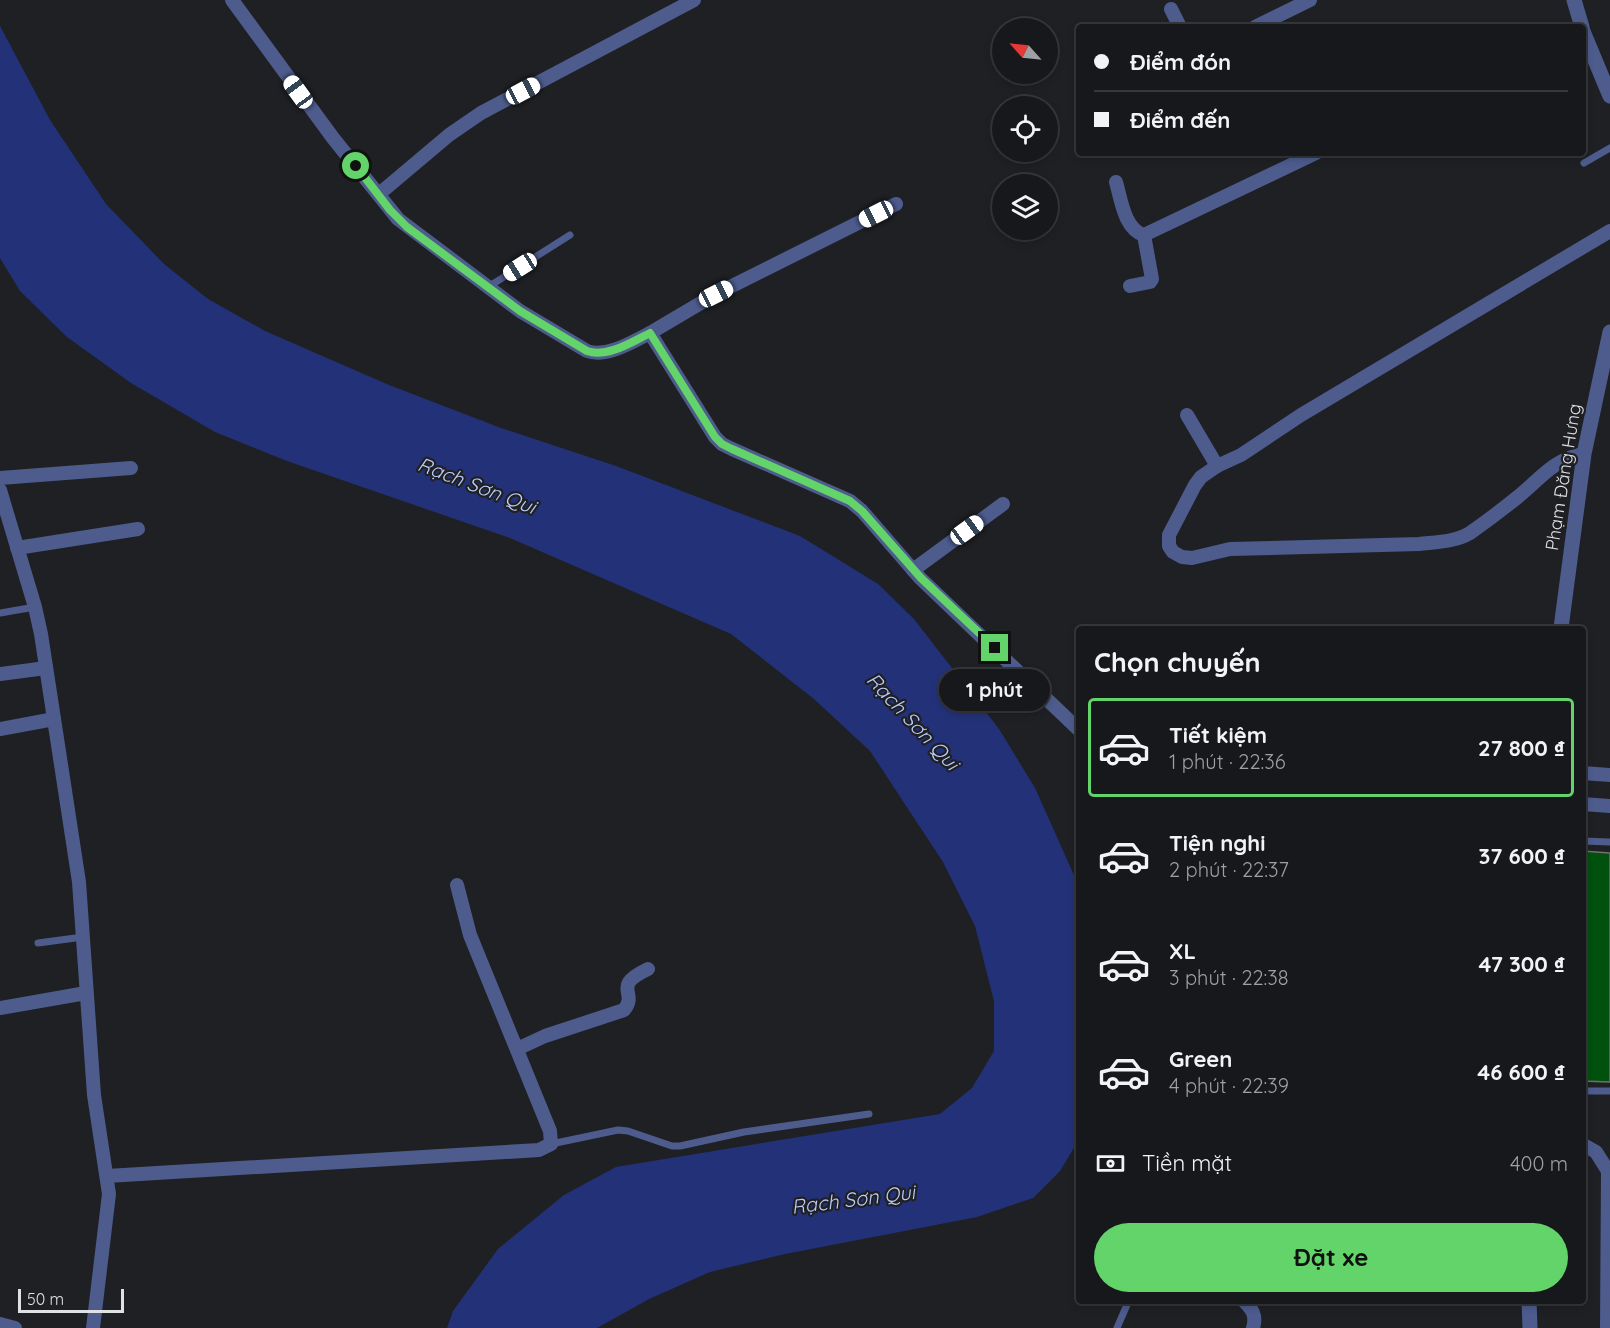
<!DOCTYPE html>
<html lang="vi">
<head>
<meta charset="utf-8">
<style>
	:root { --surface:#17181b; --page:#242528; --text:#f1f3f6; --muted:#9ea0a3; --line:#36373a; --accent:#63d469 }
	body { margin:0; font-family:Quicksand,sans-serif; background:var(--page); color:var(--text); height:100vh; display:flex; flex-direction:column; font-size:22px; white-space:nowrap }
	* { box-sizing:border-box; margin:0 }
	p { font-size:20px; color:var(--muted) }
	.icon { flex:none; width:33px; height:33px; fill:none; stroke:currentColor; stroke-width:2; stroke-linecap:round; stroke-linejoin:round }
	.map { position:relative; flex:1; overflow:hidden }
	.side { position:absolute; left:1076px; top:626px; width:510px; height:678px; display:flex; flex-direction:column; background:var(--surface); border-radius:6px; box-shadow:0 3px 9px #0003,0 0 0 2px var(--line) }
	.side>* { flex:none }
	.hud { position:absolute; left:1076px; top:24px; width:510px; height:132px; border-radius:6px; box-shadow:0 3px 9px #0003,0 0 0 2px var(--line); display:grid; align-content:center; height:132px; padding:0 18px; background:var(--surface) }
	.needle { width:39px; rotate:297deg }
	.fabs { position:absolute; left:992px; top:18px; display:grid; gap:12px }
	.fabs a { display:grid; place-items:center; width:66px; height:66px; border-radius:50%; background:var(--surface); box-shadow:0 3px 9px #0003,0 0 0 2px var(--line); font-size:30px }
	.scale { position:absolute; left:18px; bottom:15px; width:106px; box-sizing:border-box; padding-left:6px; border:3px solid #e0e1e4; border-top:0; font-size:16px; line-height:21px; white-space:nowrap; color:#e0e1e4; -webkit-text-stroke:4px #1f2024; paint-order:stroke }
	.end { position:absolute; width:27px; height:27px; margin:-14px; border:8px solid #63d469; background:#111; box-shadow:0 0 0 3px #111 }
	.from { border-radius:50% }
	.bubble { position:absolute; height:42px; border-radius:21px; background:var(--surface); box-shadow:0 3px 9px #0003,0 0 0 2px var(--line); font-size:20px; font-weight:700; line-height:42px; text-align:center }
	.car { position:absolute; width:18px; height:36px; margin:-18px -9px; border-radius:8px; box-shadow:0 0 4px 2px #0007; background:linear-gradient(#fff 24%,#345 0 40%,#fff 0 76%,#345 0 86%,#fff 0) }
	.hud b { display:flex; align-items:center; gap:21px; height:57px; font-size:22px }
	.hud b+b { border-top:2px solid var(--line) }
	.hud i { width:15px; height:15px; background:var(--text) }
	ul { padding:0; list-style:none }
	li { display:flex; align-items:center; gap:18px; height:99px; margin:0 12px 9px; padding:0 6px; border:3px solid transparent; border-radius:6px }
	li div { flex:1 }
	li b { display:block; font-size:22px }
	li em { font-style:normal; font-weight:700 }
	li.active { border-color:var(--accent) }
	li>.icon { width:54px; height:54px; stroke-width:1.5 }
	h2 { padding:0 18px; font-size:27px; line-height:72px }
	.pay { display:flex; align-items:center; gap:15px; height:66px; padding:0 18px; font-size:22px }
	.pay p { margin-inline-start:auto }
	.action { display:flex; gap:12px; margin-top:auto; padding:12px 18px }
	.action a { flex:1; height:69px; border-radius:36px; background:var(--accent); color:#111; font-size:24px; font-weight:700; line-height:69px; text-align:center }
	.map>svg:first-child { display:block }
	.water { fill:#233278 }
	.building { fill:#00510e; stroke:#6e726e; stroke-width:1.5 }
	.lines { fill:none; stroke-linecap:round; stroke-linejoin:round }
	.service { stroke:#4d5c8d; stroke-width:7 }
	.minor { stroke:#4d5c8d; stroke-width:14 }
	.tertiary { stroke:#4d5c8d; stroke-width:15 }
	.route { stroke:#63d469; stroke-width:8 }
	.labels { text-anchor:middle; dominant-baseline:central; stroke-width:4.5; stroke-linejoin:round; paint-order:stroke }
	.street-label { font-size:18px; fill:#e0e1e4; stroke:#1f2024 }
	.water-label { font-size:20px; font-style:italic; fill:#bdccf6; stroke:#1f2024 }
</style>
</head>
<body>
<div class="map">
<svg width="1610" height="1328" viewBox="0 0 1610 1328">
	<rect width="100%" height="100%" fill="#1f2024"/>
	<!-- water -->
	<polygon class="water" points="0,26 50,120 106,204 164,264 208,299 265,331 389,385 501,428 616,466 800,536 878,584 914,619 999,729 1035,788 1078,884 1078,1141 1060,1171 1033,1198 977,1217 785,1254 710,1272 649,1299 597,1328 447,1328 453,1311 498,1249 564,1195 616,1167 940,1114 972,1088 994,1051 994,1001 975,926 943,862 870,751 814,699 731,634 510,538 287,461 215,432 131,383 67,337 20,291 0,258"/>
	<!-- building -->
	<polygon class="building" points="1582,851 1610,853 1610,1082 1582,1081"/>
	<g class="lines">
		<!-- service -->
		<g class="service">
			<polyline points="1584,163 1610,148"/>
			<polyline points="488,287 570,235"/>
			<polyline points="0,613 35,607"/>
			<polyline points="1582,841 1610,842"/>
			<polyline points="38,943 83,937"/>
			<polyline points="1582,1091 1610,1091"/>
			<polyline points="551,1144 618,1130 628,1131 672,1146 680,1146 744,1132 869,1114"/>
			<polyline points="1117,1328 1129,1300"/>
		</g>
		<!-- minor -->
		<g class="minor">
			<path d="M232,0l101,138 65,81 122,92 67,40c20,7 45,-9 63,-18l65,104 7,7 10,5 118,52 12,10 58,67 158,151"/>
			<polyline points="1171,9 1180,27"/>
			<polyline points="1255,27 1310,0"/>
			<path d="M1116,182c5,17 8,47 28,53l172,-82"/>
			<polyline points="379,194 449,135 481,113 694,0"/>
			<polyline points="1130,286 1150,282 1152,279 1144,235"/>
			<polyline points="650,333 716,294 896,204"/>
			<polyline points="1187,415 1217,466"/>
			<path d="M1584,454c-30,5 -43,24 -65,42 -16,13 -32,25 -49,37 -15,9 -34,9 -51,11l-189,5 -38,9 -10,-1 -9,-5 -4,-6v-11l26,-50 6,-8 16,-11 24,-11 60,-40 309,-184"/>
			<polyline points="0,478 131,468"/>
			<polyline points="0,490 35,607 41,634 79,882 94,1095 109,1194 93,1328"/>
			<polyline points="17,548 138,529"/>
			<polyline points="913,570 1003,504"/>
			<polyline points="0,674 46,668"/>
			<polyline points="0,729 54,719"/>
			<polyline points="1582,773 1610,775"/>
			<polyline points="1582,804 1610,806"/>
			<polyline points="0,1008 86,993"/>
			<path d="M517,1049l28,-13 79,-26c15,-18 -14,-23 24,-41"/>
			<polyline points="1582,1144 1596,1152 1608,1171 1607,1328"/>
			<polyline points="107,1176 539,1150 551,1144 550,1131 470,935 457,885"/>
			<path d="M1243,1300c9,9 14,15 10,28"/>
			<polyline points="0,1324 15,1328"/>
		</g>
		<!-- tertiary -->
		<g class="tertiary">
			<polyline points="1574,0 1582,27"/>
			<polyline points="1582,29 1610,96"/>
			<polyline points="1561,628 1584,454 1610,332"/>
			<polyline points="1529,1300 1530,1328"/>
		</g>
	</g>
	<g class="lines">
		<!-- route -->
		<path class="route" d="M356,166l34,44 17,17 113,84 67,40c20,7 45,-9 63,-18l65,104 7,7 10,5 118,52 12,10 59,67 74,70"/>
	</g>
	<g class="labels">
		<!-- street labels -->
		<g class="street-label">
			<text transform="translate(1563 477) rotate(-81)">Phạm Đăng Hưng</text>
		</g>
		<!-- water labels -->
		<g class="water-label">
			<text transform="translate(477 485) rotate(21)">Rạch Sơn Qui</text>
			<text transform="translate(913 721) rotate(47)">Rạch Sơn Qui</text>
			<text transform="translate(853 1199) rotate(-7)">Rạch Sơn Qui</text>
		</g>
	</g>
</svg>
<div class="fabs">
<a><svg class="needle" viewBox="-14 -14 28 28"><path d="M0-13l5 13h-10z" fill="#e53935"/><path d="M0 13l5-13h-10z" fill="#9ea0a3"/></svg></a>
<a><svg class="icon" aria-label="locate" viewBox="0 0 24 24"><circle cx="12" cy="12" r="6"/><path d="M12 2v4M12 18v4M2 12h4M18 12h4"/></svg></a>
<a><svg class="icon" aria-label="layers" viewBox="0 0 24 24"><path d="M12 4l9 5-9 5-9-5zM3 14l9 5 9-5"/></svg></a>
</div>
<div class="scale">50 m</div>
<i class="end from" style="left:356px;top:166px"></i>
<i class="end" style="left:995px;top:648px"></i>
<div class="bubble" style="left:939px;top:669px;width:111px">1 phút</div>
<i class="car" style="left:523px;top:91px;rotate:62deg"></i>
<i class="car" style="left:298px;top:92px;rotate:324deg"></i>
<i class="car" style="left:876px;top:214px;rotate:243deg"></i>
<i class="car" style="left:520px;top:267px;rotate:238deg"></i>
<i class="car" style="left:716px;top:294px;rotate:63deg"></i>
<i class="car" style="left:967px;top:530px;rotate:54deg"></i>
<div class="hud">
<b><i class="from"></i>Điểm đón</b>
<b><i></i>Điểm đến</b>
</div>
<section class="side">
<h2>Chọn chuyến</h2>
<ul>
<li class="active"><svg class="icon" aria-label="car" viewBox="0 0 24 24"><path d="M5 17H2v-5l4-1 3-4h7l3 4 3 1v5h-3M9 17h6M6 11h13"/><circle cx="7" cy="17" r="2"/><circle cx="17" cy="17" r="2"/></svg><div><b>Tiết kiệm</b><p>1 phút · 22:36</p></div><em>27 800 ₫</em></li>
<li><svg class="icon" aria-label="car" viewBox="0 0 24 24"><path d="M5 17H2v-5l4-1 3-4h7l3 4 3 1v5h-3M9 17h6M6 11h13"/><circle cx="7" cy="17" r="2"/><circle cx="17" cy="17" r="2"/></svg><div><b>Tiện nghi</b><p>2 phút · 22:37</p></div><em>37 600 ₫</em></li>
<li><svg class="icon" aria-label="car" viewBox="0 0 24 24"><path d="M5 17H2v-5l4-1 3-4h7l3 4 3 1v5h-3M9 17h6M6 11h13"/><circle cx="7" cy="17" r="2"/><circle cx="17" cy="17" r="2"/></svg><div><b>XL</b><p>3 phút · 22:38</p></div><em>47 300 ₫</em></li>
<li><svg class="icon" aria-label="car" viewBox="0 0 24 24"><path d="M5 17H2v-5l4-1 3-4h7l3 4 3 1v5h-3M9 17h6M6 11h13"/><circle cx="7" cy="17" r="2"/><circle cx="17" cy="17" r="2"/></svg><div><b>Green</b><p>4 phút · 22:39</p></div><em>46 600 ₫</em></li>
</ul>
<div class="pay"><svg class="icon" aria-label="cash" viewBox="0 0 24 24"><path d="M3 7h18v10H3z"/><circle cx="12" cy="12" r="2"/></svg>Tiền mặt<p>400 m</p></div>
<div class="action"><a>Đặt xe</a></div>
</section>
</div>
</body>
</html>
